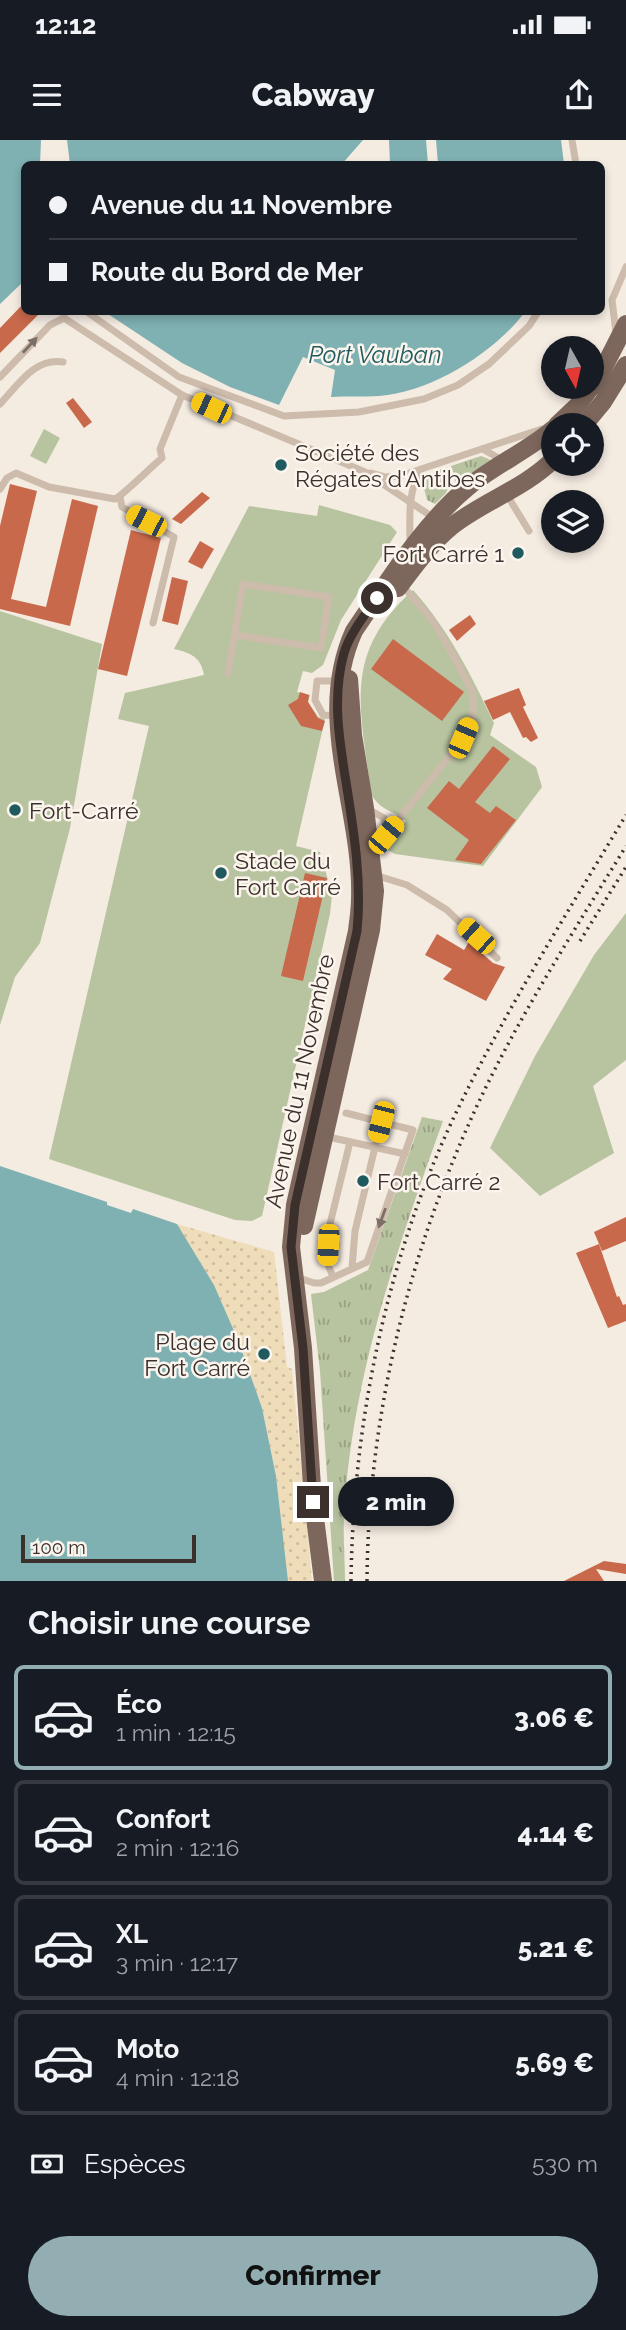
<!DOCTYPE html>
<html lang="fr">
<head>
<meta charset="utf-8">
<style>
	:root { --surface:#171b24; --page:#20242c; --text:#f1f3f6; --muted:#9ea1a6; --line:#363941; --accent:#92aeb2 }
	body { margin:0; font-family:Raleway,sans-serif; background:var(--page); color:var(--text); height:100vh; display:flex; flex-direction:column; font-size:26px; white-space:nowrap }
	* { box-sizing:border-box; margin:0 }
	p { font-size:23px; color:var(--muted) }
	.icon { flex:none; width:38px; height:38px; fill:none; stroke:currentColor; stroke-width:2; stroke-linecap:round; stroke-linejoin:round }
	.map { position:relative; height:1441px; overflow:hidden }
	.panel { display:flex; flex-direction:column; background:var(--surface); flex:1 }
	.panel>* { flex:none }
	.hud { position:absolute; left:21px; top:21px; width:584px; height:154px; border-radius:10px; box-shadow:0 4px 10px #0003; display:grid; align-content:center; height:154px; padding:0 28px; background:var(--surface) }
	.needle { width:46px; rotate:172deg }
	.tools { position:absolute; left:541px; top:196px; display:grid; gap:14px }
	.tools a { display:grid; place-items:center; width:63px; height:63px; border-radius:50%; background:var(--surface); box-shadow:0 4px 10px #0003; font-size:35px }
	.scale { position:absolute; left:21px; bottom:18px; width:175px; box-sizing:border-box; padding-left:7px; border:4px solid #3b302b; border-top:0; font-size:19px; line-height:24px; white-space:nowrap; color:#3b302b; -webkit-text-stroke:5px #fbf5ee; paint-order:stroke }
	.end { position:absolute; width:32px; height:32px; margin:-16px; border:9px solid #3b302b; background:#fff; box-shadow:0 0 0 4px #fff }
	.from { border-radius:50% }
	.bubble { position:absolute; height:49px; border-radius:24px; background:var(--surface); box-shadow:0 4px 10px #0003; font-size:23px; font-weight:800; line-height:49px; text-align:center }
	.car { position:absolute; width:21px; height:42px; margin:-21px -10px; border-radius:9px; box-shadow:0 0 5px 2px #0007; background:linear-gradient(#f5c518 24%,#345 0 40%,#f5c518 0 76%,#345 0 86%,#f5c518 0) }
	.hud b { display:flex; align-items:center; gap:24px; height:66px; font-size:26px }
	.hud b+b { border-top:2px solid var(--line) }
	.hud i { width:18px; height:18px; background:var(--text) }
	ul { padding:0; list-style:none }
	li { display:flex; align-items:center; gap:21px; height:105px; margin:0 14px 10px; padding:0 14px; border:4px solid var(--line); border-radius:10px }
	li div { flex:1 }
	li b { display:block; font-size:26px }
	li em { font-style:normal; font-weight:800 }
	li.current { border-color:var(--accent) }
	li>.icon { width:63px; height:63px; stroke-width:1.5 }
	h2 { padding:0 28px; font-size:32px; line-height:84px }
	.pay { display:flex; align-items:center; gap:18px; height:77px; padding:0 28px; font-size:26px }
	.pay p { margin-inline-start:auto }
	.button { display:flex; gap:14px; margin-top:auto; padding:14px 28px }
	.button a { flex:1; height:80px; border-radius:42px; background:var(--accent); color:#111; font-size:28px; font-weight:800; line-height:80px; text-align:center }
	.status { display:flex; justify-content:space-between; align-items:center; height:49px; padding:0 35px; background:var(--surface); direction:ltr }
	.status svg { height:19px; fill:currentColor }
	header { display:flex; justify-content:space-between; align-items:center; height:91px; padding:0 28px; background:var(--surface); font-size:32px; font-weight:800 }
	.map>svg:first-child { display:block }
	.grass { fill:url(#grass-tufts) }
	.sand { fill:url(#sand-dots) }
	.park { fill:#b8c4a0 }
	.water { fill:#7fb0b2 }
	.building { fill:#c8694b }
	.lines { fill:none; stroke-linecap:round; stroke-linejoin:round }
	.service { stroke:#cdbbac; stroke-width:7 }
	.primary { stroke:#7d675c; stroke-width:18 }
	.rail { stroke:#3b302b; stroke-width:3.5; stroke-dasharray:2 5; stroke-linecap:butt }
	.oneway { fill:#7d6f65 }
	.route { stroke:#3b302b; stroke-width:9 }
	.poi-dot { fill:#1f5a5e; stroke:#fbf5ee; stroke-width:2.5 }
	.labels { text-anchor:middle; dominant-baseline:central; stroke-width:5; stroke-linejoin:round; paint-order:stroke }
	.poi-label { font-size:23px; fill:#3b302b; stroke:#fbf5ee; text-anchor:start }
	.street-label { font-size:23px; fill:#3b302b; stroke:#fbf5ee }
	.water-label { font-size:24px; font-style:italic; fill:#1f5a5e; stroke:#fbf5ee }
</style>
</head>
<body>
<div class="status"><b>12:12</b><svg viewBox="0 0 49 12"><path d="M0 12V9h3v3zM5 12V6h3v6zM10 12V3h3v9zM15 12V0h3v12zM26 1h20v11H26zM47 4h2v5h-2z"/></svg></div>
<header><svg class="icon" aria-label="menu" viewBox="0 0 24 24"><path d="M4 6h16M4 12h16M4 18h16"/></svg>Cabway<svg class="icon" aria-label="share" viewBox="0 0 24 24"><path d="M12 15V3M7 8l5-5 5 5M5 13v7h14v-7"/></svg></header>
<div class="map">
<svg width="626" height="1441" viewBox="0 0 626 1441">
	<defs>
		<pattern id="grass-tufts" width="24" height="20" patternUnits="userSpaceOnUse" patternTransform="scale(1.75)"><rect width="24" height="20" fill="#b8c4a0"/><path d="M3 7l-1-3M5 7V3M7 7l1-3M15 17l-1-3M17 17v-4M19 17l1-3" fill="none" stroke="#97a083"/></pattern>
		<pattern id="sand-dots" width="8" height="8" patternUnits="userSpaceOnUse" patternTransform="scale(1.75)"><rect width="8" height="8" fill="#efdcb8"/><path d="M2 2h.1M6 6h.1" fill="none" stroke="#cebd9e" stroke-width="1.8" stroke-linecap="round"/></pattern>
	</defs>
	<rect width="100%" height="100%" fill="#f4ebe1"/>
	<!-- grass -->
	<g class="grass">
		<polygon points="481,316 491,320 456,343 451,326"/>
		<polygon points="443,328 449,346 446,353 435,364 427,360 423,344 432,334"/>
		<path d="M422,977l21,4c-46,127 -92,260 -99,396 -1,21 1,43 1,64h-11l-14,-210 -9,-77 13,-2 44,-22z"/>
	</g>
	<!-- sand -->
	<polygon class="sand" points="177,1084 274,1112 287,1227 292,1229 312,1441 287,1441 276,1336 262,1268 238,1200 214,1145"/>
	<!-- park -->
	<g class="park">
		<polygon points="44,289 60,298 46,324 30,316"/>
		<path d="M319,365l71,20 7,7 -56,88 -18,45 -11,8 -9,-2 -6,21 13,3 -2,7 10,15 7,2 -29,127 24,6 12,42 -2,20 -68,302 -10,5 -17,-1 -186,-61 100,-433 -31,-7 7,-26 79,-18c-3,-18 -13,-22 -30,-26l75,-143 68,10z"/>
		<path d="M413,450c36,40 58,85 81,133l-4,12 46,32 6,20 -59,79 -88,-12 -11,-6 22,-27c-15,-12 -25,-10 -35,-27 -10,-86 -30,-139 42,-204z"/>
		<polygon points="0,471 102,504 70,688 40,803 15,837 0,885"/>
		<polygon points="626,773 626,920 593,946 614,1013 540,1056 490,1008 535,916 594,815"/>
	</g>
	<!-- water -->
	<g class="water">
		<polygon points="0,0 41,0 40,24 24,24 24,141 0,164"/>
		<polygon points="67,0 363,0 342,24 70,24"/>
		<polygon points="389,0 426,0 428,24 390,24"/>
		<polygon points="436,0 561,0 564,24 438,24"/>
		<path d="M105,172h420c-31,41 -94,80 -146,84 -16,1 -32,0 -48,1l4,-27 -32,-13 -24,48 -49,-18 -48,-24z"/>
		<polygon points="0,1026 107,1062 107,1065 131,1073 133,1069 177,1084 214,1145 238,1200 262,1268 276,1336 288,1441 0,1441"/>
	</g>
	<!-- building -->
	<g class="building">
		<polygon points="24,163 24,172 41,172 0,213 0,188"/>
		<polygon points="73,258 92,282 84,288 66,263"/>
		<polygon points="10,344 37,351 11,459 46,467 72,359 98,366 70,486 0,469 0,386"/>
		<polygon points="202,352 210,358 181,384 172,379"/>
		<polygon points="131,390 161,398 127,536 98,529"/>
		<polygon points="200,401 214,409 202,429 188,422"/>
		<polygon points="172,437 188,441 178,485 162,481"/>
		<polygon points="470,475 476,484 457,501 449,490"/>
		<polygon points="393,499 464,552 442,581 371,529"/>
		<polygon points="519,548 526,565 523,567 538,598 531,602 526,597 523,598 510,572 493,580 484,561"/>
		<polygon points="300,552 309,555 308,562 318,578 325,581 322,591 301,586 288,565 298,559"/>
		<polygon points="493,606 510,619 475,662 490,673 496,666 516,680 481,724 455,720 469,700 427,668 449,641 459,649"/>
		<polygon points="305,733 327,738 303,841 281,836"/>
		<polygon points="437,794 464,810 469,802 493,823 505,827 486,861 443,839 452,829 425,815"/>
		<polygon points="626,1077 626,1101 602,1111 594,1092"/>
		<polygon points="599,1104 617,1157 619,1156 623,1165 626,1164 626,1181 608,1188 576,1113"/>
		<polygon points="604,1421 626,1424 626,1434 596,1429 604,1441 564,1441"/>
	</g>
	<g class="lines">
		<!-- service -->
		<g class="service">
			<polyline points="572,0 576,24"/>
			<polyline points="64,172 64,178 182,255 365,332 431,376 437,377"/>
			<polyline points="87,172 179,237 284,276 359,272 424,259 458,245 489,224 529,186 538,172"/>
			<polyline points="616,193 612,160 626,127"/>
			<polyline points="0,237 50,185 64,178"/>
			<path d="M0,264c18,-19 35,-47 63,-42"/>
			<polyline points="483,309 505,322"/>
			<polyline points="370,333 385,337 400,336 542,289"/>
			<path d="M0,349l7,-11 9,-5 33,14 66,12c7,-3 37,-33 47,-41l-2,-9 22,-54"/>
			<polyline points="507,355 529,391"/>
			<polyline points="120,357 122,367 174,397 153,483"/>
			<path d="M410,404c0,-25 -3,-52 11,-74"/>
			<polyline points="228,533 243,444 329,457 321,508 235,495"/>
			<polyline points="337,576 323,575 315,560 317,541 338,541"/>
			<polyline points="368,669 384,678 386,695 379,701 370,702"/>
			<polyline points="386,695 463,599 473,576 473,553 452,513 432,480 401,444"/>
			<polyline points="375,735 407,745 447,770 497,818"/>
			<polyline points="346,973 381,982"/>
			<polyline points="324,996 405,1014"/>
			<polyline points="333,1137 327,1122 329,1088 350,1002"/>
			<polyline points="302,1139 314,1143 321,1143 367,1122 413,990 381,982 355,1091 352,1128"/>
		</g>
		<!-- primary -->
		<g class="primary">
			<polyline points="592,247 603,229 626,184"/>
			<polyline points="557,285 578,265 591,247"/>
			<polyline points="584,285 603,262 626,225"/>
			<path d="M398,448c16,-21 33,-45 54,-62 32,-25 71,-37 101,-66"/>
			<polyline points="304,1086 371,790 375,751 365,668 353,595 349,539"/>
			<path d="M323,1441l-10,-79 -10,-154 -12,-101 4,-42 62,-274c1,-10 3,-21 3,-32 3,-90 -46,-180 -6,-268 33,-48 69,-107 114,-144 27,-22 59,-36 85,-58"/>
		</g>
		<!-- rail -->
		<g class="rail">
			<polyline points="580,801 626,727"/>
			<path d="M351,1441c2,-157 35,-319 102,-462 50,-105 113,-204 173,-304"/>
			<path d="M367,1441c1,-169 44,-339 118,-492 41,-84 92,-163 141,-243"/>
		</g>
	</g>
	<!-- one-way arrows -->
	<defs><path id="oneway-solid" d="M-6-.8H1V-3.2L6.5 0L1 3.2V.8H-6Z" transform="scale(1.75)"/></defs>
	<g class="oneway">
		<use href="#oneway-solid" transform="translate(30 205) rotate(-47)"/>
		<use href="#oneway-solid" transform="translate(382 1078) rotate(110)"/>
	</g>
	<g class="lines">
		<!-- route -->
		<path class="route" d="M313,1362l-10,-154 -12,-101 4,-42 62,-274c5,-50 -3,-99 -11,-149 -7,-43 -14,-86 -2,-129 6,-20 21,-38 33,-55"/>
	</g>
	<!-- markers -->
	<g class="poi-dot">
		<circle cx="281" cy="325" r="7"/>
		<circle cx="518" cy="413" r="7"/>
		<circle cx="15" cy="670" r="7"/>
		<circle cx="221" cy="733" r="7"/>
		<circle cx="363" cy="1041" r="7"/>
		<circle cx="264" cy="1214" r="7"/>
	</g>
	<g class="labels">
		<!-- poi labels -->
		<g class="poi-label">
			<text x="295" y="312">Société des<tspan x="295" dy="26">Régates d'Antibes</tspan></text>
			<text x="504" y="413" text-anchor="end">Fort Carré 1</text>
			<text x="29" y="670">Fort-Carré</text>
			<text x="235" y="720">Stade du<tspan x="235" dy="26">Fort Carré</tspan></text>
			<text x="377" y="1041">Fort Carré 2</text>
			<text x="250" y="1201" text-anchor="end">Plage du<tspan x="250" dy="26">Fort Carré</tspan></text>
		</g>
		<!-- street labels -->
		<g class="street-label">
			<text transform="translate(299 941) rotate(-78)">Avenue du 11 Novembre</text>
		</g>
		<!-- water labels -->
		<g class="water-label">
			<text x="375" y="214">Port Vauban</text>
		</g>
	</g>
</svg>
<div class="tools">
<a><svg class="needle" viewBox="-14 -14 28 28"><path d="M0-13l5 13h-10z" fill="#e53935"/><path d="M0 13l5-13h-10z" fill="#9ea1a6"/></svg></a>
<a><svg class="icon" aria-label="locate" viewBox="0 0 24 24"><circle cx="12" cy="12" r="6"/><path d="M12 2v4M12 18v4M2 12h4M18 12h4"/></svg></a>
<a><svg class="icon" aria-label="layers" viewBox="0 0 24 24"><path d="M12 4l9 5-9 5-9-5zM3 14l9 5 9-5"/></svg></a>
</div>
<div class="scale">100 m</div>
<i class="end from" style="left:377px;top:458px"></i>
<i class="end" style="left:313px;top:1362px"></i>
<div class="bubble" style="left:338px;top:1337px;width:116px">2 min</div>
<i class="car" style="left:211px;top:268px;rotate:295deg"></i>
<i class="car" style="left:146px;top:381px;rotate:297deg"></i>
<i class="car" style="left:463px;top:598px;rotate:23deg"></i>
<i class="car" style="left:386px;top:695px;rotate:40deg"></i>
<i class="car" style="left:476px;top:796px;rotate:312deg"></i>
<i class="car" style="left:381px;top:982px;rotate:194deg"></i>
<i class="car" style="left:328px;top:1105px;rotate:183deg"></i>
<div class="hud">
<b><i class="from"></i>Avenue du 11 Novembre</b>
<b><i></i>Route du Bord de Mer</b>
</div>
</div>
<section class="panel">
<h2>Choisir une course</h2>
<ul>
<li class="current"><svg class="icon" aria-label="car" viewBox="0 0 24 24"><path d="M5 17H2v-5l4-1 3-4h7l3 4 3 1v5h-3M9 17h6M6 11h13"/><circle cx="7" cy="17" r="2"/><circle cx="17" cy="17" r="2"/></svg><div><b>Éco</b><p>1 min · 12:15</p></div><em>3.06 €</em></li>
<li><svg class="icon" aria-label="car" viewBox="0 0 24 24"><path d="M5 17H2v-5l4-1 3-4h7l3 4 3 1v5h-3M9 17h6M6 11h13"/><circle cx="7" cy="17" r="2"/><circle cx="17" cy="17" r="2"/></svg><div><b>Confort</b><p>2 min · 12:16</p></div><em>4.14 €</em></li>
<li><svg class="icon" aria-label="car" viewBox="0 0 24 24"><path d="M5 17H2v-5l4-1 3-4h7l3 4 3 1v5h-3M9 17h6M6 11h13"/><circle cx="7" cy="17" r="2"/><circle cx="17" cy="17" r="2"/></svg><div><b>XL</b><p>3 min · 12:17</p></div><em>5.21 €</em></li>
<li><svg class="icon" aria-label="car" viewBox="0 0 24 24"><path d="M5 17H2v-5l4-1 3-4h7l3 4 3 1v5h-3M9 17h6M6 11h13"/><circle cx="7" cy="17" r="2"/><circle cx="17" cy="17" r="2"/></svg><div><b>Moto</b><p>4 min · 12:18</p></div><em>5.69 €</em></li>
</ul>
<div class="pay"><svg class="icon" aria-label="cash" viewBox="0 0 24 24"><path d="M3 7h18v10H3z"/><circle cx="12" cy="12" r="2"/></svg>Espèces<p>530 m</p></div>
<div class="button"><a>Confirmer</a></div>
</section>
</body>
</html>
